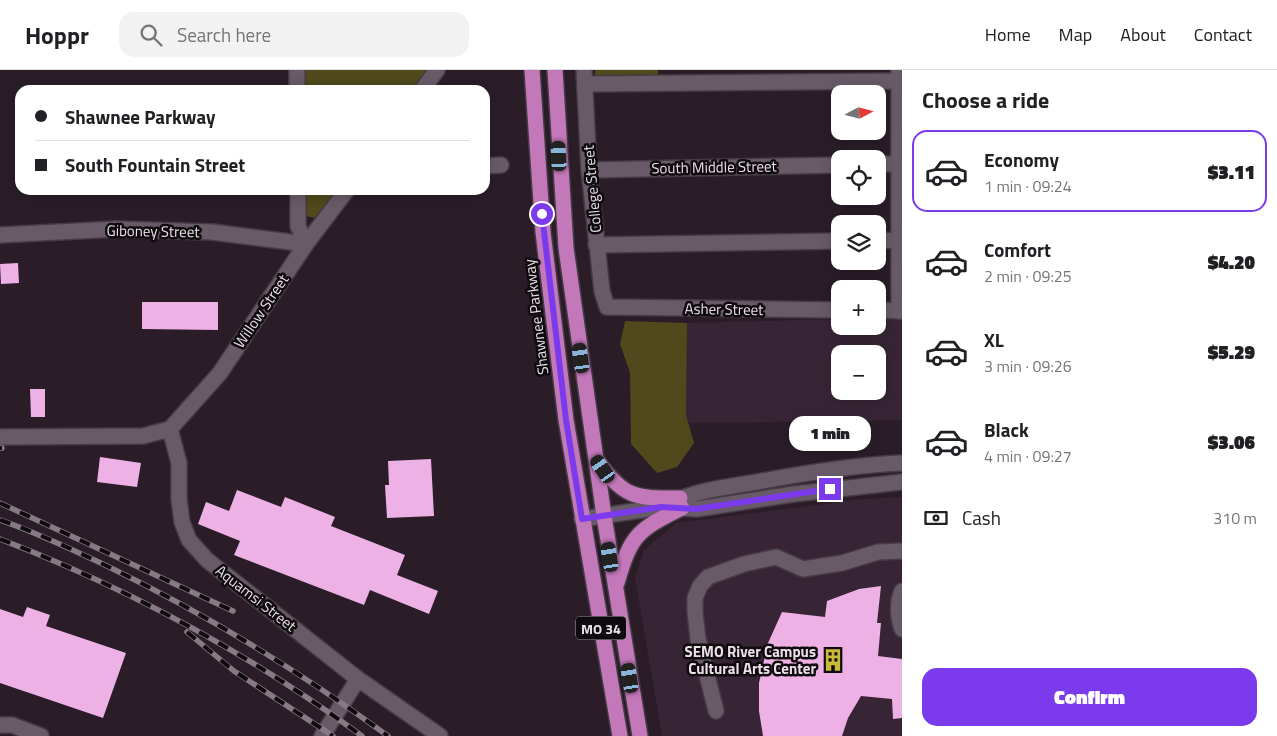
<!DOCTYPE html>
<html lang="en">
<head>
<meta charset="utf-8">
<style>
	:root { --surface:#fff; --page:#f2f2f2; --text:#202124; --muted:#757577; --line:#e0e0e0; --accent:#7c3aed }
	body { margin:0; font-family:"Titillium Web",sans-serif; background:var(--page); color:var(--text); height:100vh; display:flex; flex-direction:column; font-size:19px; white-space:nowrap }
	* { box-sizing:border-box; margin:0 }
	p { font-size:16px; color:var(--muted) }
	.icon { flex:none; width:28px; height:28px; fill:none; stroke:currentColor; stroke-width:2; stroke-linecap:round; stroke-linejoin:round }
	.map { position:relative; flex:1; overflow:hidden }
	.drawer { display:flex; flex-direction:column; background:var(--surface); width:375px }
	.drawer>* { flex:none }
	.banner { position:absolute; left:15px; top:15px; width:475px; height:110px; border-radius:15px; box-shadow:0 2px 12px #0003; display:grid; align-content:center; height:110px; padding:0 20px; background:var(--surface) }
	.needle { width:32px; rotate:83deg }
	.controls { position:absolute; left:831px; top:15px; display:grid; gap:10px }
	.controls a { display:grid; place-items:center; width:55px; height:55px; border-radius:10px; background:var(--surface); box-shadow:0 2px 12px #0003; font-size:25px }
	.end { position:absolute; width:22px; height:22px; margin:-11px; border:6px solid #7c3aed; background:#fff; box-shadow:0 0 0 2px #fff }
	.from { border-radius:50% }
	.bubble { position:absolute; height:35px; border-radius:15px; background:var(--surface); box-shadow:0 2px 12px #0003; font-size:16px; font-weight:800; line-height:35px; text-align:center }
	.car { position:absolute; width:15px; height:30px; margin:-15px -8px; border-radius:6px; box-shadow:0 0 4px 1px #0007; background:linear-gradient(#222 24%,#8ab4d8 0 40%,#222 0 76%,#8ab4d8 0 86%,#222 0) }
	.banner b { display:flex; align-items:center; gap:18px; height:48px; font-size:19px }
	.banner b+b { border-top:1px solid var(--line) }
	.banner i { width:12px; height:12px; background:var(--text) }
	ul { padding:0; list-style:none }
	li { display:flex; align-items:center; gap:15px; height:82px; margin:0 10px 8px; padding:0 10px; border:2px solid transparent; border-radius:15px }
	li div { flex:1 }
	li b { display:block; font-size:19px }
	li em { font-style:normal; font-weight:800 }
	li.selected { border-color:var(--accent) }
	li>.icon { width:45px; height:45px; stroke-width:1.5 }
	h2 { padding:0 20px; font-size:22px; line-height:60px }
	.pay { display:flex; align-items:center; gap:12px; height:55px; padding:0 20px; font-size:19px }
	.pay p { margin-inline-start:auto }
	.cta { display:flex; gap:10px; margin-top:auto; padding:10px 20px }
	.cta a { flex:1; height:58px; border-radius:15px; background:var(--accent); color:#fff; font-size:20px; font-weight:800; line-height:58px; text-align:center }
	header { display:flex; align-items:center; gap:30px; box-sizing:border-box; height:70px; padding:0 25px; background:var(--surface); border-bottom:1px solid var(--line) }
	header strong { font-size:24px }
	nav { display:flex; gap:28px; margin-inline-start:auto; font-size:18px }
	.search { width:350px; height:45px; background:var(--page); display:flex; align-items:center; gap:12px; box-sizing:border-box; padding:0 18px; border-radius:15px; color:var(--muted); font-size:19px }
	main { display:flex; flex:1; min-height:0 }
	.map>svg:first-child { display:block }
	.built { fill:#372535; fill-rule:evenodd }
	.green { fill:#4f491b }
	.building { fill:#edb1e5 }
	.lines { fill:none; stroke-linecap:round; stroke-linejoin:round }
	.minor-casing { stroke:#463b45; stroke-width:18 }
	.highway-casing { stroke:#463b45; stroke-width:18 }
	.minor { stroke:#695a67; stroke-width:15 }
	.highway { stroke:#c378ba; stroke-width:15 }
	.rail-casing { stroke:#867b84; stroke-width:5.5 }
	.rail { stroke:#0f0a0e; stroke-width:4; stroke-dasharray:11; stroke-linecap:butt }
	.route { stroke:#7c3aed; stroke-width:6 }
	.labels { text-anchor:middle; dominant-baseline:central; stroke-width:5; stroke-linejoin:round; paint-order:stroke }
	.shield { fill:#0f0a0e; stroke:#a8a0a7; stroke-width:1 }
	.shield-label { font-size:14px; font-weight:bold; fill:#eae1e8 }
	.street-label { font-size:15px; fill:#eae1e8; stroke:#0f0a0e }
	.poi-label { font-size:15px; font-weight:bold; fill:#eae1e8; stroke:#0f0a0e; text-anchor:end }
</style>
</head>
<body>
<header>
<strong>Hoppr</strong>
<div class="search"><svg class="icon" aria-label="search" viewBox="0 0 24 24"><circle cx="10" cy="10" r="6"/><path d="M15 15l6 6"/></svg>Search here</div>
<nav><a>Home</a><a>Map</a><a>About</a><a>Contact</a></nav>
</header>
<main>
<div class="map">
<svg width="902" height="666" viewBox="0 0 902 666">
	<rect width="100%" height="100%" fill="#2a1d28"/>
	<!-- built -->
	<g class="built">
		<path d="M902,247v103l-214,3 -2,-8 1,-92 153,-4v7h38v-8zM840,284h38v37h-38z"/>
		<polygon points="902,427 902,666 662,666 635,508 644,480 676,453 863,429"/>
	</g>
	<!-- green -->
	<g class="green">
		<polygon points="305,0 433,0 417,20 305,20"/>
		<polygon points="595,0 658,0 658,9 595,10"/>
		<polygon points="306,120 337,120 315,148 306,146"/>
		<polygon points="625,251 687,253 686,345 694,373 677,397 657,403 631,374 630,303 620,274"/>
	</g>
	<!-- building -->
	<g class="building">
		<polygon points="18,193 19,213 1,214 0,194"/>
		<polygon points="142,232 218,232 218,260 142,259"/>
		<polygon points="30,319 45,319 45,347 31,347"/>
		<polygon points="100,387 141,393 137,417 97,412"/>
		<polygon points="431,389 434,446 387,448 385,415 389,415 388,391"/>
		<polygon points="237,420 281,437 285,427 335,447 331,456 405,485 397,505 438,521 429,544 370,520 364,535 234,485 240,471 198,454 206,432 229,441"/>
		<polygon points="881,516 877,553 881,553 878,586 902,589 902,648 893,649 892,629 861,626 848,648 842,666 763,666 759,641 759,613 768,573 782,542 825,547 827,531 859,519"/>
		<polygon points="27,537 50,545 46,556 126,583 103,648 0,613 0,539 23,547"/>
	</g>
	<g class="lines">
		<defs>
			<g id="minor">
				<polyline points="297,0 297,20"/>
				<polyline points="584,0 589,100 602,221 607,237 840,240"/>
				<polyline points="585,14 902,11"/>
				<polyline points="422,20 437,0"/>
				<polyline points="878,94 899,94"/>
				<polyline points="485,96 501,95"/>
				<polyline points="589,100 840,95"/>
				<polyline points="298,120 298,156 306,174"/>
				<polyline points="0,165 116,159 212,162 306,174"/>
				<polyline points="878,171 899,170"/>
				<polyline points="596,175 840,171"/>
				<polyline points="878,240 902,241"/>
				<polyline points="899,241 899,0"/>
				<polyline points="170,359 220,303 306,174 347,120"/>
				<polyline points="0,367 143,366 170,359 179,393 179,429 182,452 189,470 207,490 358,609 440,666"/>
				<path d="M668,434c28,-14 59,-17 89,-22 48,-9 96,-17 145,-19"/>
				<polyline points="582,449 661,437 697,439 794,424 902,412"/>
				<path d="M902,521c-5,12 -4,26 0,38"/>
				<polyline points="716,641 698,569 695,542 695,528 700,516 708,507 744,494 776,487 803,499 842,493 878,482 902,481"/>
				<polyline points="0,655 12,655 41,666"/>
				<polyline points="322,666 358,609"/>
			</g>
			<g id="highway">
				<polyline points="532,0 543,162 566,350 620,666"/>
				<polyline points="555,0 566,178 604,446 640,666"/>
				<path d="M597,390c28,39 38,38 83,38"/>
				<path d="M617,513c14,-48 20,-53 65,-75"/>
			</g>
		</defs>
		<!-- minor casing -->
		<use href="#minor" class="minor-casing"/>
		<!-- highway casing -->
		<use href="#highway" class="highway-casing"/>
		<!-- minor -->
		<use href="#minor" class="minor"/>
		<!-- highway -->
		<use href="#highway" class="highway"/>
		<defs>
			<g id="rail">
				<polyline points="0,378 2,378"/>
				<polyline points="0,433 233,541"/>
				<path d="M0,450c36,12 71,29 105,45 99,48 194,106 283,171"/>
				<path d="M0,469c128,49 251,116 362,197"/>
				<polyline points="187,562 234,601 333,666"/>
			</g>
		</defs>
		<!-- rail casing -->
		<use href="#rail" class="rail-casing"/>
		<!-- rail -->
		<use href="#rail" class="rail"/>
	</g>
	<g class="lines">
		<!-- route -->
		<polyline class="route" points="542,144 566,350 582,449 661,437 696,439 830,419"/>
	</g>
	<!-- icons -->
	<defs>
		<symbol id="building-bare" viewBox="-9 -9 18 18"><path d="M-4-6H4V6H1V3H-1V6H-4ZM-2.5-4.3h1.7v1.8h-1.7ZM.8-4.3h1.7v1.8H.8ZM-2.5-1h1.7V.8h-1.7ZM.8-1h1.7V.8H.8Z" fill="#caba3a" stroke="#0f0a0e" stroke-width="2.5" paint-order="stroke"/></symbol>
	</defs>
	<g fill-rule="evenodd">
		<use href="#building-bare" x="817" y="574" width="32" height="32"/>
	</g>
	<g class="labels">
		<!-- shield labels -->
		<rect class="shield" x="576" y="546.5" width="50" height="23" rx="4"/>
		<g class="shield-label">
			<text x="601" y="558">MO 34</text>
		</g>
		<!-- street labels -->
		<g class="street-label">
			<text transform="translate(714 97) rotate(-1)">South Middle Street</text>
			<text transform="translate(592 119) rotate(-95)">College Street</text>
			<text transform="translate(153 161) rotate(1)">Giboney Street</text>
			<text transform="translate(724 239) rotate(1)">Asher Street</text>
			<text transform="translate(261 241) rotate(-56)">Willow Street</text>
			<text transform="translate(536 247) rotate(-97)">Shawnee Parkway</text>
			<text transform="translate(256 528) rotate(38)">Aquamsi Street</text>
		</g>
		<!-- poi labels -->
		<g class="poi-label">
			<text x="816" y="581">SEMO River Campus<tspan x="816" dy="17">Cultural Arts Center</tspan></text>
		</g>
	</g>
</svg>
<div class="controls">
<a><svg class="needle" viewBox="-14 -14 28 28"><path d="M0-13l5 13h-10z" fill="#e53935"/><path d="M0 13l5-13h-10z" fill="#757577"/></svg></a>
<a><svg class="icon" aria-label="locate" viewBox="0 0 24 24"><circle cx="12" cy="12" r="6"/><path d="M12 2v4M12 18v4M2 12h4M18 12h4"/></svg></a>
<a><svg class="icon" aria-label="layers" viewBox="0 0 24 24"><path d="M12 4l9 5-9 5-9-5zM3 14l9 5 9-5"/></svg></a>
<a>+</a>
<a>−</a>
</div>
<i class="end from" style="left:542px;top:144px"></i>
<i class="end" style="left:830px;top:419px"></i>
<div class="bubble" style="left:789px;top:346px;width:82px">1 min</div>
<i class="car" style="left:559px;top:86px;rotate:357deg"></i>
<i class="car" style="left:581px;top:288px;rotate:352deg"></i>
<i class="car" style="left:603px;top:399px;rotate:325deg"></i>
<i class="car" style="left:610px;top:487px;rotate:351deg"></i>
<i class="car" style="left:630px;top:608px;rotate:351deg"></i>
<div class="banner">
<b><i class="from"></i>Shawnee Parkway</b>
<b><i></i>South Fountain Street</b>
</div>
</div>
<section class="drawer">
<h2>Choose a ride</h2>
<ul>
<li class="selected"><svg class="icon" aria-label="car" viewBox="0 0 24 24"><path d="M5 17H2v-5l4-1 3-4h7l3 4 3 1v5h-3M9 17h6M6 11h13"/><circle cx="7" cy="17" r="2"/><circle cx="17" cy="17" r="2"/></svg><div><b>Economy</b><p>1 min · 09:24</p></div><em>$3.11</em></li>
<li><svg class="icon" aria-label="car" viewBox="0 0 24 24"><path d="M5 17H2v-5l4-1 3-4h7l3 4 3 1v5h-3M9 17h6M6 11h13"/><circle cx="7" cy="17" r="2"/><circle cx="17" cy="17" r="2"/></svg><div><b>Comfort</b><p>2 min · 09:25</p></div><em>$4.20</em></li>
<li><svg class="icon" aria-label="car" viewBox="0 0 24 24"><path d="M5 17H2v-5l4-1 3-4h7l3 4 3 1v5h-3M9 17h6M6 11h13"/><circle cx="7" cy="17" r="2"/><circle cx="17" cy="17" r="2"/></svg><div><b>XL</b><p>3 min · 09:26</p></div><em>$5.29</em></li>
<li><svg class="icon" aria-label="car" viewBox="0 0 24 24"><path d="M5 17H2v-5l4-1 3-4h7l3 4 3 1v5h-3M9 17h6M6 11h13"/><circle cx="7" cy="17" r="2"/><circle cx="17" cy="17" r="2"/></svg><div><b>Black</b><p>4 min · 09:27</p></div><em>$3.06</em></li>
</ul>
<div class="pay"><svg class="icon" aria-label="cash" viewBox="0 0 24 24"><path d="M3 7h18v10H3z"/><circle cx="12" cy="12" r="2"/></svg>Cash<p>310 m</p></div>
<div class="cta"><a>Confirm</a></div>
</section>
</main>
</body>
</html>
